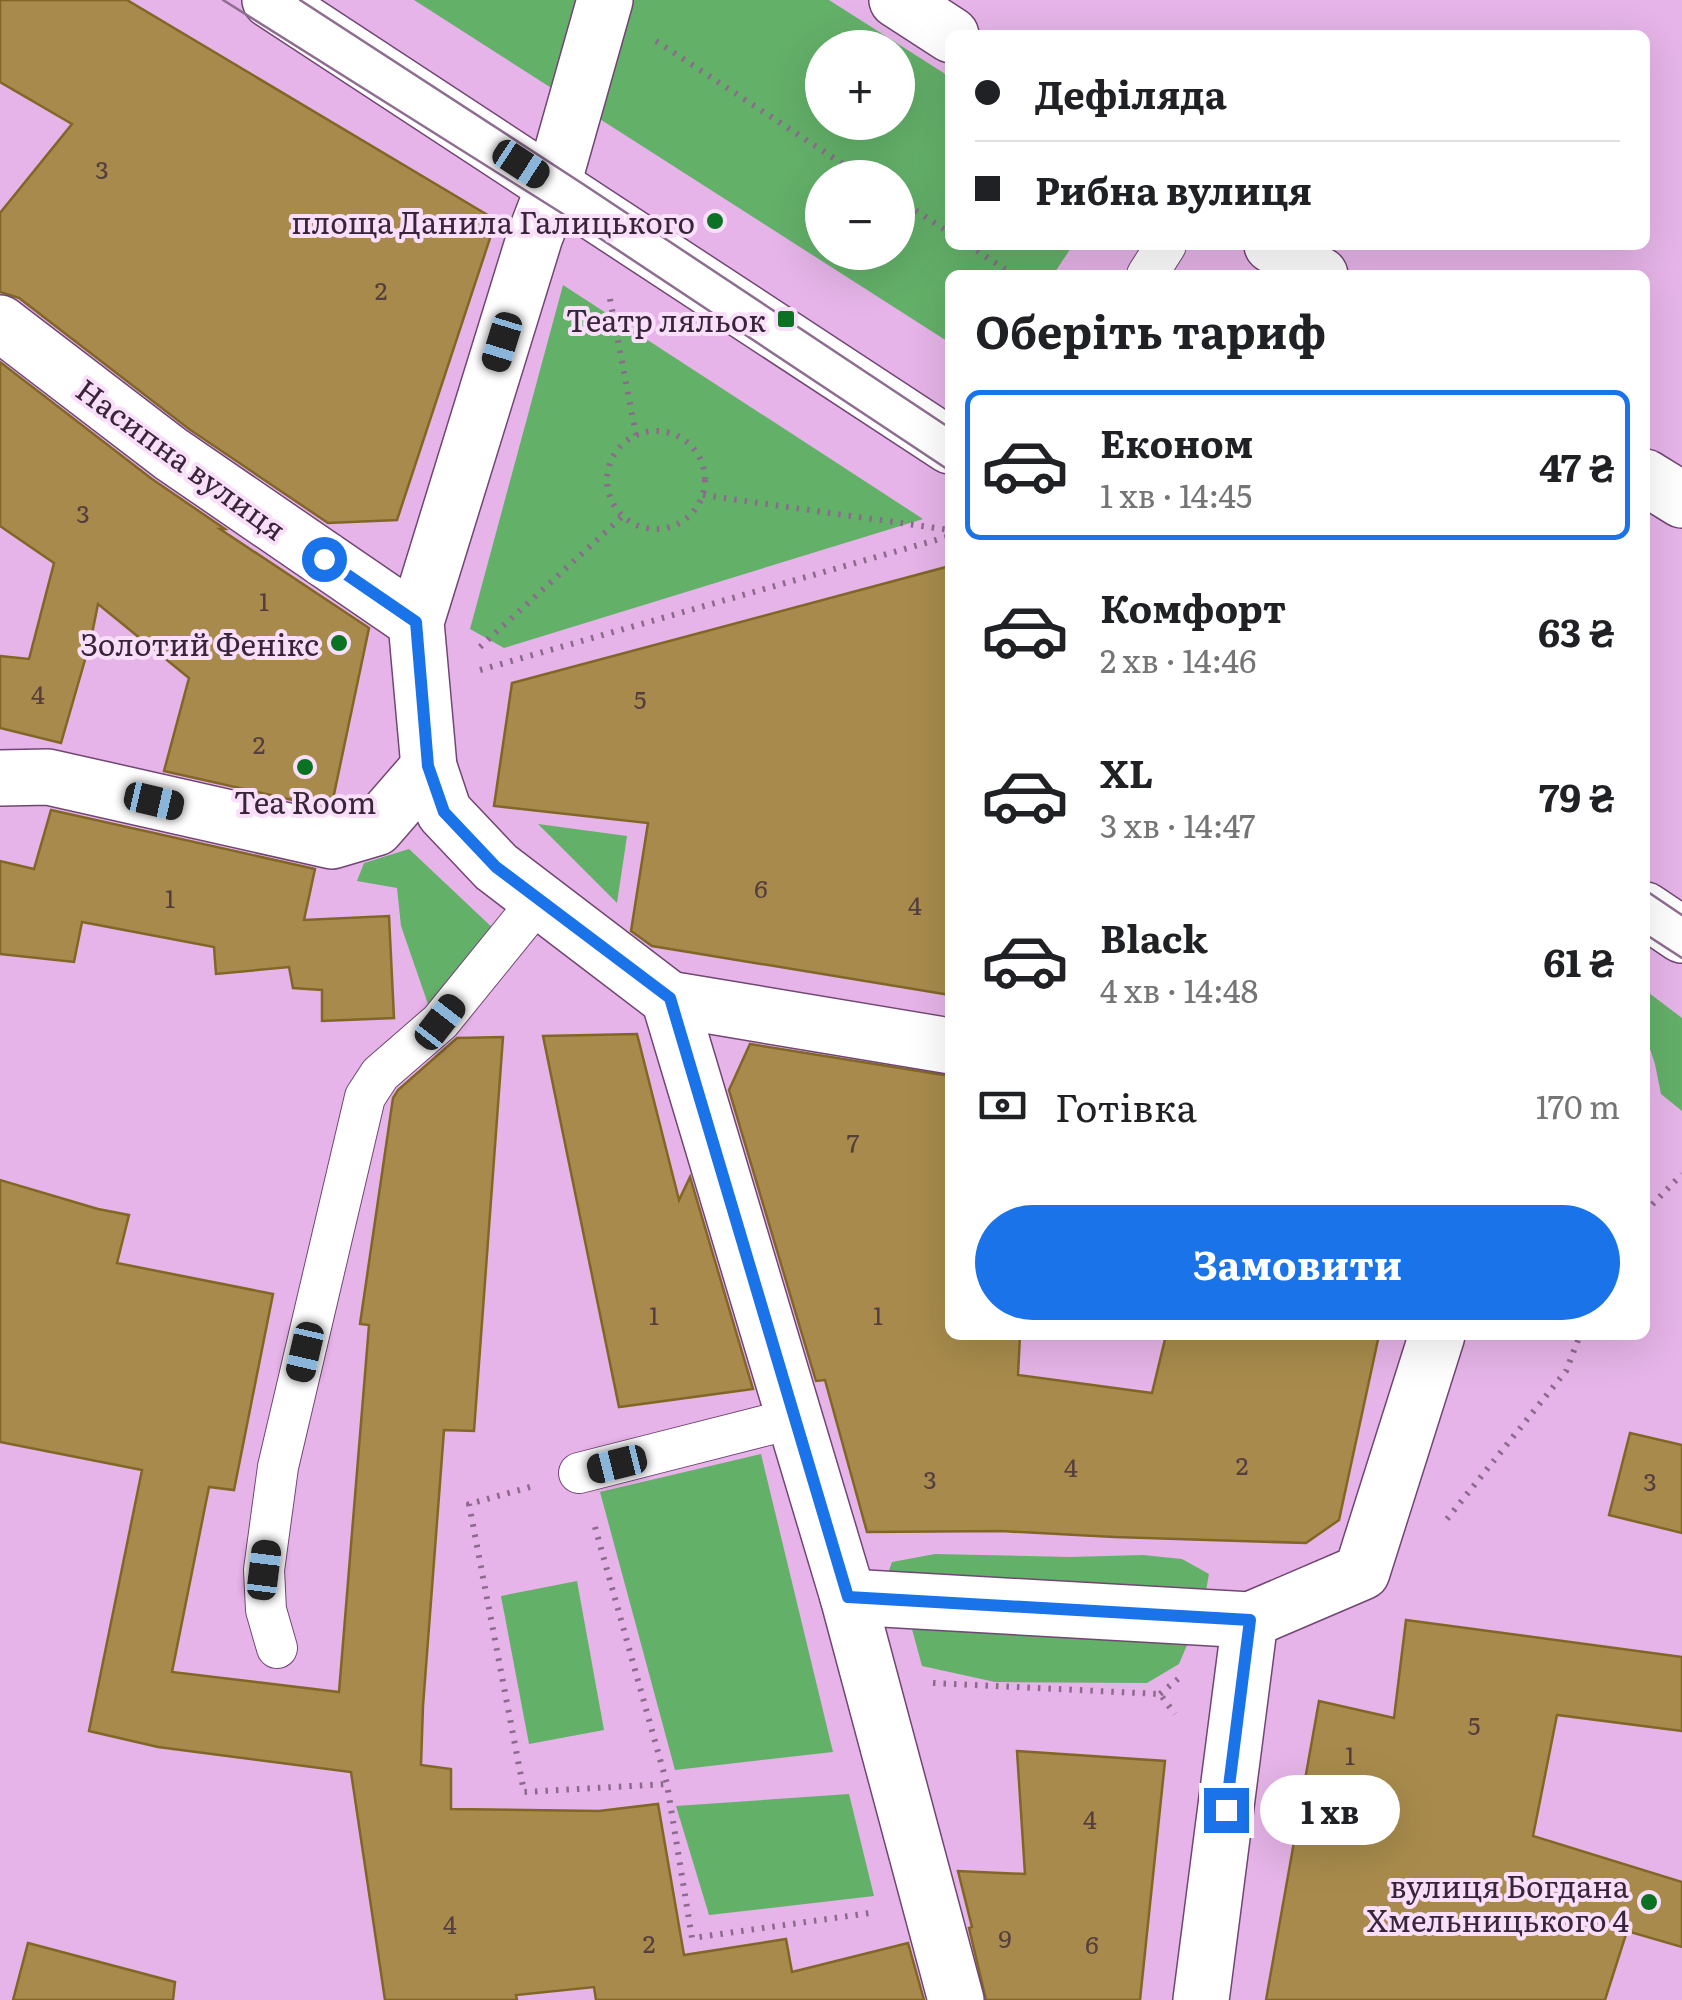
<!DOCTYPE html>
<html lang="uk">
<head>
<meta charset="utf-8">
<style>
	:root { --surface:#fff; --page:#f2f2f2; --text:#202124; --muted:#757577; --line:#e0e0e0; --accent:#1a73e8 }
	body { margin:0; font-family:Literata,serif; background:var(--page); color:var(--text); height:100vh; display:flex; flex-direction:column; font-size:38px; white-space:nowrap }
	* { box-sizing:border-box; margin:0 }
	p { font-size:32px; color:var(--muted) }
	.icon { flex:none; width:55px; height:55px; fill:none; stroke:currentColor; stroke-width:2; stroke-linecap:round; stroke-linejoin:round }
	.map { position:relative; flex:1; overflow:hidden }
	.sheet { position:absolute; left:945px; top:270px; width:705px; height:1070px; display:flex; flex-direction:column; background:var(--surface); border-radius:15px; box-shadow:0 10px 40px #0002 }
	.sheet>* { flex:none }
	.guide { position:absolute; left:945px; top:30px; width:705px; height:220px; border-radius:15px; box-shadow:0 10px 40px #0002; display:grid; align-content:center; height:220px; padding:0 30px; background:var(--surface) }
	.buttons { position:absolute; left:805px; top:30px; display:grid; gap:20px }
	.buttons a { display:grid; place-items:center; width:110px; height:110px; border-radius:50%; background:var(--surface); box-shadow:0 10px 40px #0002; font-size:50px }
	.end { position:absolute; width:45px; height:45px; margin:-22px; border:12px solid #1a73e8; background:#fff; box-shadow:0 0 0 5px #fff }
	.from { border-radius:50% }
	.bubble { position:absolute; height:70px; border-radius:35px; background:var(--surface); box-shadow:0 10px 40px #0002; font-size:32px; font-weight:700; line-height:70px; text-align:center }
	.car { position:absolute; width:30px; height:60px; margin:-30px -15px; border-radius:12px; box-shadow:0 0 8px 2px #0007; background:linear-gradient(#222 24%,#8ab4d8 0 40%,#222 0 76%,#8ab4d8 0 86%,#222 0) }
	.guide b { display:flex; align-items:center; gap:35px; height:95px; font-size:38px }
	.guide b+b { border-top:2px solid var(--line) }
	.guide i { width:25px; height:25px; background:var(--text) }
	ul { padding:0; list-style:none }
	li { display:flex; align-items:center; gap:30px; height:150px; margin:0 20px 15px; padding:0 10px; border:5px solid transparent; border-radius:15px }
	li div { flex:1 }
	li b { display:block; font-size:38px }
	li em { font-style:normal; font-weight:700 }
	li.current { border-color:var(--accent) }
	li>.icon { width:90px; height:90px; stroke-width:1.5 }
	h2 { padding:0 30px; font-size:45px; line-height:120px }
	.pay { display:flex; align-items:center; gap:25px; height:110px; padding:0 30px; font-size:38px }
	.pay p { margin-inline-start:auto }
	.primary-button { display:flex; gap:20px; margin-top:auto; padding:20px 30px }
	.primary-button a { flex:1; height:115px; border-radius:60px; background:var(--accent); color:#fff; font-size:40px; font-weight:700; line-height:115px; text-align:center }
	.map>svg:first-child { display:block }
	.green { fill:#63b069; fill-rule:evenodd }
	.building { fill:#a88b4c; stroke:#816626; stroke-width:2.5 }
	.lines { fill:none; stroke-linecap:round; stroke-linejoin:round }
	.lane-casing { stroke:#724674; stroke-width:42 }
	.street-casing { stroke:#724674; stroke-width:58 }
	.primary-casing { stroke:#724674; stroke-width:58 }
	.path { stroke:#8c6a8d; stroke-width:6; stroke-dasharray:2.5 8; stroke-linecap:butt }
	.lane { stroke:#fff; stroke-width:40 }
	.street { stroke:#fff; stroke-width:55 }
	.primary { stroke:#fff; stroke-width:55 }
	.tram { stroke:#8f6d91; stroke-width:2.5 }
	.route { stroke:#1a73e8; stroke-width:12 }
	.poi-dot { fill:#0c7223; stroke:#f9dff9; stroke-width:4 }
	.labels { text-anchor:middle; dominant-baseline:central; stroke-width:8; stroke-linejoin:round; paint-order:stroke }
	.number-label { font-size:25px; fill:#543e3e }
	.poi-label { font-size:30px; fill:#382539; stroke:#f9dff9; text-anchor:end }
	.street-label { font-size:30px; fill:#382539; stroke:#f9dff9 }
</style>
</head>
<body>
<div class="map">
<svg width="1682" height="2000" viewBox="0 0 1682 2000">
	<rect width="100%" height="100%" fill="#e6b4e8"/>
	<!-- green -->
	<g class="green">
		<path d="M414,0h415l121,77v168h123l-20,30h-103v68zM822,48h76v74h-76zM822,178h76v74h-76z"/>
		<polygon points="563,285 923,519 504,648 470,629"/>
		<polygon points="538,824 627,836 617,903"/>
		<polygon points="409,849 497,932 429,1007 401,926 397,888 357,881 364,863"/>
		<polygon points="1645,990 1682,1018 1682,1111 1661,1094 1655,1064 1645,1034"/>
		<polygon points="761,1454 833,1752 675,1770 600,1492"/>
		<polygon points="935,1554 1070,1557 1143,1555 1182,1559 1209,1574 1203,1607 1179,1664 1147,1683 995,1682 922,1666 909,1618 884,1585 892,1562"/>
		<polygon points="577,1581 604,1730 529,1744 501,1596"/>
		<polygon points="849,1794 874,1896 709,1915 676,1806"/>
	</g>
	<!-- building -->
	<g class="building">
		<polygon points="0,0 127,0 496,220 397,520 328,523 189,429 19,298 0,292 0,213 72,124 0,82"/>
		<polygon points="0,362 152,479 225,529 220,529 369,628 333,799 330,798 328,808 164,771 189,678 98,604 91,639 61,743 0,728 0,656 29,659 54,563 0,526"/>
		<polygon points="950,566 950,995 652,946 631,931 648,823 494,806 512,683"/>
		<polygon points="51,810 315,869 304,920 389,916 394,1018 322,1021 322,990 293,988 289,967 216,974 214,947 82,922 74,962 0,954 0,861 34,869"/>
		<polygon points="637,1034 679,1200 690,1177 753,1389 619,1407 543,1036"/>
		<polygon points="503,1037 474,1431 444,1430 423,1706 421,1765 451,1769 451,1809 599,1811 658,1804 684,1955 786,1939 792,1972 908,1943 924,2000 596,2000 594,1987 516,1995 517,2000 385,2000 351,1772 158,1747 89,1731 142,1470 0,1442 0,1180 98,1209 129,1215 117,1263 273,1294 234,1490 209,1487 172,1672 339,1692 369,1325 360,1324 393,1098 398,1090 457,1038"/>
		<polygon points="750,1044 950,1076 950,1335 1020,1335 1018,1375 1152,1393 1166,1335 1379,1335 1339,1520 1306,1543 1114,1537 1001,1531 867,1532 825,1380 816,1381 729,1090"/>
		<polygon points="1630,1433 1682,1445 1682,1533 1609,1515"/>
		<polygon points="1406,1620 1682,1657 1682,1731 1557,1715 1533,1836 1682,1882 1682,1947 1627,1931 1605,2000 1266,2000 1319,1701 1394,1718"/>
		<polygon points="1017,1751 1165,1761 1140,2000 986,2000 969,1928 972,1927 958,1871 1025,1874"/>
		<polygon points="28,1943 175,1982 173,2000 13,2000"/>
	</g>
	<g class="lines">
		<defs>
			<g id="lane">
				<polyline points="1147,275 1166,245"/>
				<polyline points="579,1473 795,1418"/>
				<polyline points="277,1648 266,1610 264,1570 278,1467 365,1097 380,1074 440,1022 539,900"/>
			</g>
			<g id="street">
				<polyline points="605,0 547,205 535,236 416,622 429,767 444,812 496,867 669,999 950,1046"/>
				<polyline points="0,323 171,454 416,622"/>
				<polyline points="0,778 48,777 332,841 376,828 429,767"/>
				<polyline points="669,999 848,1597 956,2000"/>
				<polyline points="848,1597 1250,1620 1362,1572 1437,1335"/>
				<polyline points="1201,2000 1250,1620"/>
			</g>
			<g id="primary">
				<polyline points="270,0 950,446"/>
				<polyline points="897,0 951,35"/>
				<polyline points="1272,245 1320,275"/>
				<polyline points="1645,477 1682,500"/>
				<polyline points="1645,910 1682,935"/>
			</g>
		</defs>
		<!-- lane casing -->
		<use href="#lane" class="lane-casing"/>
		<!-- street casing -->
		<use href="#street" class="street-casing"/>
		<!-- primary casing -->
		<use href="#primary" class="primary-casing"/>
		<!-- path -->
		<g class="path">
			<polyline points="656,41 864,178"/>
			<polyline points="898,199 950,233"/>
			<polyline points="968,245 1014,275"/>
			<polyline points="610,299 636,435"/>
			<circle cx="656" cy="480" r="49"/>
			<polyline points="703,495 950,530"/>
			<polyline points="480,647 623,516"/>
			<polyline points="480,670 950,536"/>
			<polyline points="1645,1212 1682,1174"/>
			<polyline points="530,1487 469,1504 524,1792 667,1784"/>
			<polyline points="1447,1519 1566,1371 1580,1335"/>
			<polyline points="595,1527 667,1784 692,1938 870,1913"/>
			<polyline points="933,1683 1160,1694 1175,1714"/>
			<polyline points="1160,1694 1178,1679"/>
		</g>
		<!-- lane -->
		<use href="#lane" class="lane"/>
		<!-- street -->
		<use href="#street" class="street"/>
		<!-- primary -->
		<use href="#primary" class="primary"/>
		<!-- tram -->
		<g class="tram">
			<polyline points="223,0 571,219 950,471"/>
			<polyline points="300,0 583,184 950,428"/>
			<polyline points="1645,890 1682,915"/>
			<polyline points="1645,934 1682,958"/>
		</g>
	</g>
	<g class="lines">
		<!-- route -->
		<polyline class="route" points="324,559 416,622 428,766 444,812 496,867 670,998 848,1597 1250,1620 1226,1810"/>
	</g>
	<!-- markers -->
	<g class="poi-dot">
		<circle cx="715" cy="221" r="10"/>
		<rect x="776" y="309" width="20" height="20" rx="5"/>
		<circle cx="339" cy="643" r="10"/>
		<circle cx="305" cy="767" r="10"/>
		<circle cx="1649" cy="1902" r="10"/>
	</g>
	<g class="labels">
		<!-- number labels -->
		<g class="number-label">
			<text x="102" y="168">3</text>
			<text x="381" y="289">2</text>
			<text x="83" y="512">3</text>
			<text x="264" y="600">1</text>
			<text x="38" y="693">4</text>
			<text x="640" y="698">5</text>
			<text x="259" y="743">2</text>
			<text x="761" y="887">6</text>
			<text x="170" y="897">1</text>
			<text x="915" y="904">4</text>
			<text x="853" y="1141">7</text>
			<text x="654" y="1314">1</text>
			<text x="878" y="1314">1</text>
			<text x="1242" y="1464">2</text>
			<text x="1071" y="1466">4</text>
			<text x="930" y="1478">3</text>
			<text x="1650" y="1480">3</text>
			<text x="1474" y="1724">5</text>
			<text x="1350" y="1754">1</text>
			<text x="1090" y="1818">4</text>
			<text x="450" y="1923">4</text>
			<text x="1005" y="1937">9</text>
			<text x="649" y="1942">2</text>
			<text x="1092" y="1943">6</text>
		</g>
		<!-- poi labels -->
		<g class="poi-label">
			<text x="695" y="221">площа Данила Галицького</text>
			<text x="766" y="319">Театр ляльок</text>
			<text x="319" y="643">Золотий Фенікс</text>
			<text x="305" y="801" text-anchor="middle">Tea Room</text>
			<text x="1629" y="1885">вулиця Богдана<tspan x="1629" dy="34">Хмельницького 4</tspan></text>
		</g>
		<!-- street labels -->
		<g class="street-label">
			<text transform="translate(182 458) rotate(36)">Насипна вулиця</text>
		</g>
	</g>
</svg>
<div class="buttons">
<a>+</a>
<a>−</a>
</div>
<i class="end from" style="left:324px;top:559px"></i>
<i class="end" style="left:1226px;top:1810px"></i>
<div class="bubble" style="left:1260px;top:1775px;width:140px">1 хв</div>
<i class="car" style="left:521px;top:164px;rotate:123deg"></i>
<i class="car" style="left:502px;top:342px;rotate:197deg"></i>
<i class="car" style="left:154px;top:801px;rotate:103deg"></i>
<i class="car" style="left:440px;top:1022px;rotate:38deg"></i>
<i class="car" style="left:305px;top:1352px;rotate:193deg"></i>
<i class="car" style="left:617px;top:1464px;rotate:256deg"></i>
<i class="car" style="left:264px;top:1570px;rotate:7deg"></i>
<div class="guide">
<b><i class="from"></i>Дефіляда</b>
<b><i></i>Рибна вулиця</b>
</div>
<section class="sheet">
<h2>Оберіть тариф</h2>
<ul>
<li class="current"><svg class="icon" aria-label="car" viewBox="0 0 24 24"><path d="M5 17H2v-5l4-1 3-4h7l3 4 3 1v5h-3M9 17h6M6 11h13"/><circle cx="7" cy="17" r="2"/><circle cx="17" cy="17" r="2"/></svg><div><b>Економ</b><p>1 хв · 14:45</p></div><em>47 ₴</em></li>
<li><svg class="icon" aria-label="car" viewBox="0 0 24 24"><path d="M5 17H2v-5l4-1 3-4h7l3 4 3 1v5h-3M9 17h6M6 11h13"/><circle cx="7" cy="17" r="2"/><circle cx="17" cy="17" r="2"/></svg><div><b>Комфорт</b><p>2 хв · 14:46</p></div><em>63 ₴</em></li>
<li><svg class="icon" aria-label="car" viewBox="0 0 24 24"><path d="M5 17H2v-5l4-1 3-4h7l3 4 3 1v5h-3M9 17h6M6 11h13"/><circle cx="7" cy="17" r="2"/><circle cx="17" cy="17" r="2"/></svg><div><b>XL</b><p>3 хв · 14:47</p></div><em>79 ₴</em></li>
<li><svg class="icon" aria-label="car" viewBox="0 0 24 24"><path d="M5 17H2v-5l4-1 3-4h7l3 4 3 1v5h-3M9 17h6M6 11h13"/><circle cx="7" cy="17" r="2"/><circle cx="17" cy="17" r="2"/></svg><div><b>Black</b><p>4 хв · 14:48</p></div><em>61 ₴</em></li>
</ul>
<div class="pay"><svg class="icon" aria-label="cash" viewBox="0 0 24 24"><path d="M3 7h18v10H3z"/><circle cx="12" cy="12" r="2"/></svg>Готівка<p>170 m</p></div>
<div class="primary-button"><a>Замовити</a></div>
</section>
</div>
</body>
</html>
